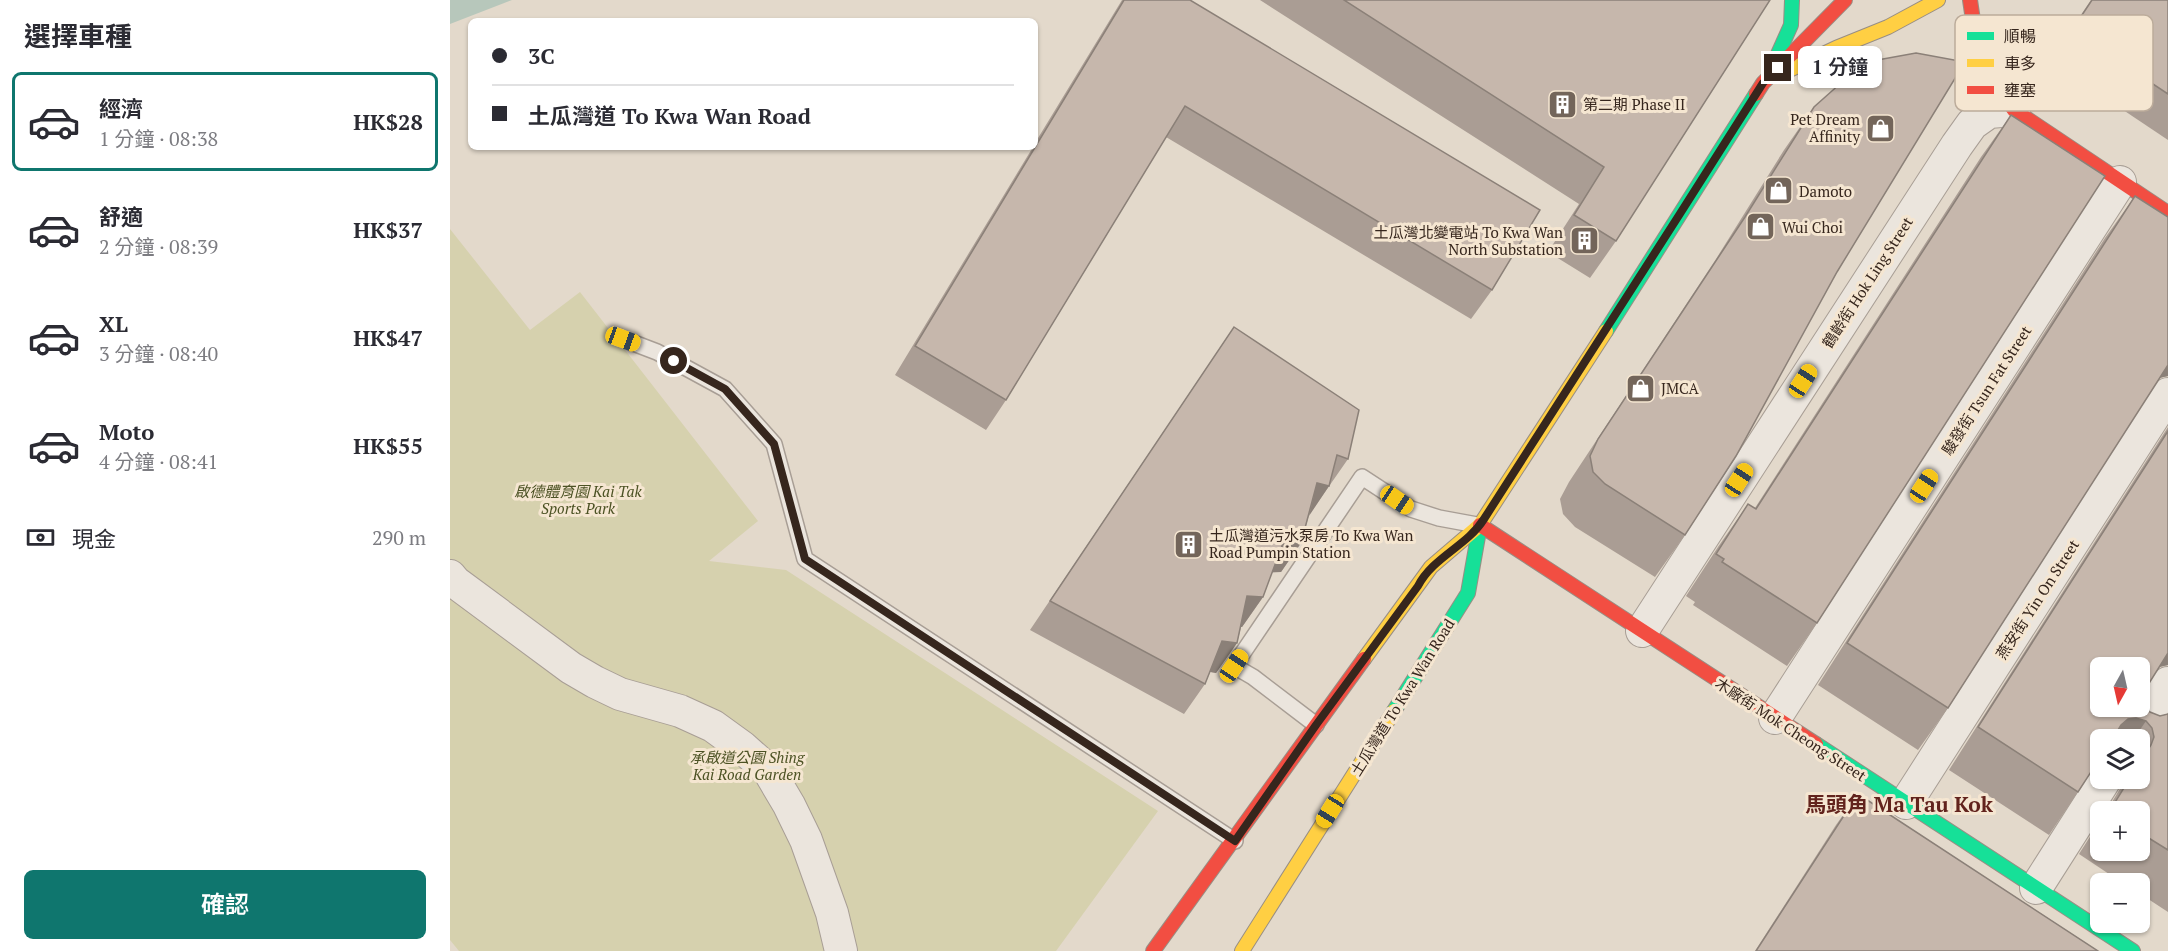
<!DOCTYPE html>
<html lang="zh-TW">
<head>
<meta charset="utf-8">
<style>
	:root { --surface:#fff; --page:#f7f7f7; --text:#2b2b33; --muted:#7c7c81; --line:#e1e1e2; --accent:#0f766e }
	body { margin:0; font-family:"PT Serif","Noto Sans TC",serif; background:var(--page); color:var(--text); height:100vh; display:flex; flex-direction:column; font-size:22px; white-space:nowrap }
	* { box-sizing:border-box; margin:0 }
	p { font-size:20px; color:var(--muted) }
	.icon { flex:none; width:33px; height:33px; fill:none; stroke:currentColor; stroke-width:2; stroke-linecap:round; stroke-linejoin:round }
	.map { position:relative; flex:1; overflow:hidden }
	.sheet { display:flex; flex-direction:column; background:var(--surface); width:450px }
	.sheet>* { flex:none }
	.hud { position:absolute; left:18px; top:18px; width:570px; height:132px; border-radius:9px; box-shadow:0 2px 4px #0004; display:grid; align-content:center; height:132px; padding:0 24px; background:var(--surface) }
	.needle { width:39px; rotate:188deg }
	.tools { position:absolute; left:1640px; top:657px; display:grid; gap:12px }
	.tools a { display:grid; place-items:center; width:60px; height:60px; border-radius:9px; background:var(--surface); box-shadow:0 2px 4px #0004; font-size:30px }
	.end { position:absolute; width:27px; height:27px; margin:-14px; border:8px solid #36261d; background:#fff; box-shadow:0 0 0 3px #fff }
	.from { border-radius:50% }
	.bubble { position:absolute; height:42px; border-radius:9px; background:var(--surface); box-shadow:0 2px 4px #0004; font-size:20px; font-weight:600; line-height:42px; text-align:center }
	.car { position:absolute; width:18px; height:36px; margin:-18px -9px; border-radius:8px; box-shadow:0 0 4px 2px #0007; background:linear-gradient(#f5c518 24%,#345 0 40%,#f5c518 0 76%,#345 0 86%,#f5c518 0) }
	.hud b { display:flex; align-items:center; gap:21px; height:57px; font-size:22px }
	.hud b+b { border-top:2px solid var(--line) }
	.hud i { width:15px; height:15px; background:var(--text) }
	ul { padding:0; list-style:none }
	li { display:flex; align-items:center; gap:18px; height:99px; margin:0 12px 9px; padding:0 12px; border:3px solid transparent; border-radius:9px }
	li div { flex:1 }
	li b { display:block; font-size:22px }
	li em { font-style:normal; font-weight:600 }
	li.selected { border-color:var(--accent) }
	li>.icon { width:54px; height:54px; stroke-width:1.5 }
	h2 { padding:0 24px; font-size:27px; line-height:72px }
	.pay { display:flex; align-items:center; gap:15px; height:66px; padding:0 24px; font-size:22px }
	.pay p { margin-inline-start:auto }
	.cta { display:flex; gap:12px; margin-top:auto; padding:12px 24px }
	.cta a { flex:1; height:69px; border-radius:9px; background:var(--accent); color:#fff; font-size:24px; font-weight:600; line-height:69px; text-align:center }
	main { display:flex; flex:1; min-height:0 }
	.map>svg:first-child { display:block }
	.green { fill:#d6d1ae }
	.water { fill:#b7c7bb }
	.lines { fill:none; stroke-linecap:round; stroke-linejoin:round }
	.lane-casing { stroke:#a89e95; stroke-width:18 }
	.street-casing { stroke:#a89e95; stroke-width:34 }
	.fast-casing { stroke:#988e84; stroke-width:16 }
	.slow-casing { stroke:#988e84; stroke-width:16 }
	.jam-casing { stroke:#988e84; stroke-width:16 }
	.lane { stroke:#ebe5dd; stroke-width:15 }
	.street { stroke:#ebe5dd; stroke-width:32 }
	.fast { stroke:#16e098; stroke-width:14 }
	.slow { stroke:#ffcf43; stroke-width:14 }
	.jam { stroke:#f24e42; stroke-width:14 }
	.wall { fill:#aa9d94 }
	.shaded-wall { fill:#8b8078 }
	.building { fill:#c6b7ac; stroke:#8b8078; stroke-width:1.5; fill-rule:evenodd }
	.route { stroke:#36261d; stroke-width:8 }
	.labels { text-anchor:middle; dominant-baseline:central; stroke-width:6; stroke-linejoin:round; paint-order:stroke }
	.poi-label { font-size:15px; fill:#36261d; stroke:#f5e6d1; text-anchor:start }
	.street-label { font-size:15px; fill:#36261d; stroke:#f5e6d1 }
	.park-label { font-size:15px; font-style:italic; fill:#4c5224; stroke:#f5e6d1 }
	.district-label { font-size:21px; font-weight:bold; fill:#62231d; stroke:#f5e6d1 }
	.key { fill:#f5e6d1; stroke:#bcac9b; stroke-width:1.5 }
	.key-label { font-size:16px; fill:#36261d }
</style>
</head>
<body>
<main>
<section class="sheet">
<h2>選擇車種</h2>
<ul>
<li class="selected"><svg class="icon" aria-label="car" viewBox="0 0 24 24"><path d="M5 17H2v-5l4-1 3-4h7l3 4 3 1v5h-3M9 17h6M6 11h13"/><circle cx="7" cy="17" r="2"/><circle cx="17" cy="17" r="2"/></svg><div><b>經濟</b><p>1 分鐘 · 08:38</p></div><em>HK$28</em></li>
<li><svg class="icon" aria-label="car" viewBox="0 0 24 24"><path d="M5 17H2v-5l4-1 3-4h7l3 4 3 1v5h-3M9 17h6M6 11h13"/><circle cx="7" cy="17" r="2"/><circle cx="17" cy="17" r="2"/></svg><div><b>舒適</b><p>2 分鐘 · 08:39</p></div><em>HK$37</em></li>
<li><svg class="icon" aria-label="car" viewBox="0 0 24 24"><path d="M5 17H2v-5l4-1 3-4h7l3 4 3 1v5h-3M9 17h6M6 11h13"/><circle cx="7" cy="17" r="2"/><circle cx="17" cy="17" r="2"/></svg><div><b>XL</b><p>3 分鐘 · 08:40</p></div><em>HK$47</em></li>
<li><svg class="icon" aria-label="car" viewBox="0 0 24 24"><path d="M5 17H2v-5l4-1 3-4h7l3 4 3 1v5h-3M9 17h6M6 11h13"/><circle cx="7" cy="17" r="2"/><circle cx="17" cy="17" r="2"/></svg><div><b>Moto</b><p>4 分鐘 · 08:41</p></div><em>HK$55</em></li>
</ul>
<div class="pay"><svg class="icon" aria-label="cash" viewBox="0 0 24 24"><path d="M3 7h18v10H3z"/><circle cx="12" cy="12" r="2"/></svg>現金<p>290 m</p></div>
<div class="cta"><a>確認</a></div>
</section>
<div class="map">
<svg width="1718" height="951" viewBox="0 0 1718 951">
	<rect width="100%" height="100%" fill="#e3d9cb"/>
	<!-- green -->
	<polygon class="green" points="0,229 80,330 130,292 308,521 259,561 336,570 708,811 606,951 9,951 0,940"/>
	<!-- water -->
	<polygon class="water" points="0,0 62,0 0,24"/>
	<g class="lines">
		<defs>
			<g id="lane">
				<polyline points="173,339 207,352 275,389 324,444 355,559 785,841"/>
				<polyline points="866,725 803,677 784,666 912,477 961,509 989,518 1027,525"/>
			</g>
			<g id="street">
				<polyline points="0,576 5,582 121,668 145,682 170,694 230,711 263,726 292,747 319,771 339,805 356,840 382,913 391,951"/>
				<polyline points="1192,631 1507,145 1522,124 1539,112 1564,110"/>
				<polyline points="1325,718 1670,182"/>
				<polyline points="1681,740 1718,683"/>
				<polyline points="1456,803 1718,394"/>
				<polyline points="1586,888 1656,778"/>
			</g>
			<g id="fast">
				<polyline points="1324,63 1341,25 1342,0"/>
				<polyline points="1156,331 1306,94"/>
				<polyline points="944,711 1018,593 1030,525"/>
				<polyline points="1366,744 1683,951"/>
			</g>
			<g id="slow">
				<polyline points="1333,73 1386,48 1438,27 1488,0"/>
				<polyline points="914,659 981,567 1030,525 1156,331"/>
				<polyline points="792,951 944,711"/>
			</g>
			<g id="jam">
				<polyline points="1520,0 1527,47 1537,73 1564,110 1718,213"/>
				<polyline points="1306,94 1313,83 1395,0"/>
				<polyline points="1030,525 1366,744"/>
				<polyline points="703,951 914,659"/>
			</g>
		</defs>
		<!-- lane casing -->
		<use href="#lane" class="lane-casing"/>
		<!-- street casing -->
		<use href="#street" class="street-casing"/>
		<!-- fast casing -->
		<use href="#fast" class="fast-casing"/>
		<!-- slow casing -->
		<use href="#slow" class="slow-casing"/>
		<!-- jam casing -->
		<use href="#jam" class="jam-casing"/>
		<!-- lane -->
		<use href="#lane" class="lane"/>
		<!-- street -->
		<use href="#street" class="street"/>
		<!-- fast -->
		<use href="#fast" class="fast"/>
		<!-- slow -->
		<use href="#slow" class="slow"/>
		<!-- jam -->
		<use href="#jam" class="jam"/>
	</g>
	<!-- wall -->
	<g class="wall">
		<polygon points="672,0 740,0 1042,290 1021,319 716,137 556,400 536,430 445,375 583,147 585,147 585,143"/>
		<polygon points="810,0 1320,0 1166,241 1140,278 1098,252 1129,204"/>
		<polygon points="1641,0 1718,0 1718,140 1600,61"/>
		<polygon points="1364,107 1387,272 1235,535 1205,577 1125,527 1113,514 1110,499 1119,482 1266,259 1334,150"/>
		<polygon points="1561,115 1367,623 1337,666 1243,605 1245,602 1236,596 1268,547 1298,504 1305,508 1531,157"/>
		<polygon points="1685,196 1718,376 1709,378 1498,708 1468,750 1368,685 1655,238"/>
		<polygon points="784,327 898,459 859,515 851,543 831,572 822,572 813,597 792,627 791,627 787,643 766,673 760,672 755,684 734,714 580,630"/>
		<polygon points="1718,427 1718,665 1709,667 1696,688 1693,697 1694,705 1700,712 1710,716 1718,714 1718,912 1689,893 1689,884 1674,884 1629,854 1650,821 1650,850 1689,850 1689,812 1656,812 1671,787 1674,778 1689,778 1689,740 1650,740 1650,761 1648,762 1599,835 1499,770"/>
		<polygon points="1408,794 1648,951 1305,951 1386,825"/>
	</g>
	<!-- shaded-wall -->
	<g class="shaded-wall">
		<polygon points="1718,363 1718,376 1709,378"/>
		<polygon points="867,483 879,486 859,516"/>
		<polygon points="833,543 851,543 831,572 812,573"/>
		<polygon points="797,596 813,597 792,627 777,626"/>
		<polygon points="772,641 787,643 766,673 751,670"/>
		<polygon points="1718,652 1718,665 1709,667"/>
		<polygon points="1686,718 1696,721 1683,740 1661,740 1671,725 1678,719"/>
	</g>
	<!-- building -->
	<g class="building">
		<polygon points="674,0 740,0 1090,210 1042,290 735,106 556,400 465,346"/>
		<polygon points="894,0 1320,0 1166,241 1124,215 1154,167"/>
		<polygon points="1642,0 1718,0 1718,94 1622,30"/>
		<polygon points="1466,53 1515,62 1387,272 1286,456 1235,535 1155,484 1143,472 1140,456 1148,439 1295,217 1364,107 1392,82 1422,61"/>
		<polygon points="1561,115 1655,176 1367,623 1272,562 1274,559 1266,554 1298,504 1306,509"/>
		<polygon points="1685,196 1718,217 1718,365 1498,708 1397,643"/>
		<polygon points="784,327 909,410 898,459 887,455 879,486 867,483 851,543 833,543 813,597 797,596 787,643 772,641 755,684 600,601"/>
		<path d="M1718,431v222l-22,35 -3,9 1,8 6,7 10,4 8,-2v136l-29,-18v-20h-30l21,-34h9v-14l12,-19 3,-8 -2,-9 -6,-7 -10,-3 -8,1 -7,6 -9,15h-12v18l-22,34 -100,-65zM1650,668h39v38h-39z"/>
		<polygon points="1408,794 1648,951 1306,951"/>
	</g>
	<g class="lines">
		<!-- route -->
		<path class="route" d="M224,361l51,28 49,55 31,115 430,282 81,-116 102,-139c15,-29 49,-40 66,-67 93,-145 187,-290 279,-436l15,-15"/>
	</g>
	<!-- icons -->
	<defs>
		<symbol id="building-square" viewBox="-11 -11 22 22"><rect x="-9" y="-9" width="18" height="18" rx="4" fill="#73655a" stroke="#f5e6d1"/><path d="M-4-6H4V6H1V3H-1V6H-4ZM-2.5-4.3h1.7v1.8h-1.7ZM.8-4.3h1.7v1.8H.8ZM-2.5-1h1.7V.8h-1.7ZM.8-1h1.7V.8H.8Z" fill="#fff"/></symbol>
		<symbol id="shop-square" viewBox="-11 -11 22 22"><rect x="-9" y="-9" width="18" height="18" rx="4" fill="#73655a" stroke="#f5e6d1"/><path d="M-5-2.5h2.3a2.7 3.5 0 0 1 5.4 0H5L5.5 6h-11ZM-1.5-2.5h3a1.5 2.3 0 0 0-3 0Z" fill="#fff"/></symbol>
	</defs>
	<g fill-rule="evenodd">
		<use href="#building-square" x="1096" y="88" width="33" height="33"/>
		<use href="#shop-square" x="1414" y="112" width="33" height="33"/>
		<use href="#shop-square" x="1312" y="174" width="33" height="33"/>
		<use href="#shop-square" x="1294" y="210" width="33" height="33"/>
		<use href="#building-square" x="1118" y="224" width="33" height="33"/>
		<use href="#shop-square" x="1174" y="372" width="33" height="33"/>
		<use href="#building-square" x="722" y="528" width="33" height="33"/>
	</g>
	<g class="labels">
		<!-- poi labels -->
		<g class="poi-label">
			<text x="1133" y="104">第二期 Phase II</text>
			<text x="1410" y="119" text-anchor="end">Pet Dream<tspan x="1410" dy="17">Affinity</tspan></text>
			<text x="1349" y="191">Damoto</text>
			<text x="1332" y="227">Wui Choi</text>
			<text x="1113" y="232" text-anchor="end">土瓜灣北變電站 To Kwa Wan<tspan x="1113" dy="17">North Substation</tspan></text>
			<text x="1211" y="388">JMCA</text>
			<text x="759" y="535">土瓜灣道污水泵房 To Kwa Wan<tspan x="759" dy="17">Road Pumpin Station</tspan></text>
		</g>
		<!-- street labels -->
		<g class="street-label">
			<text transform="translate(1417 282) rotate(-57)">鶴齡街 Hok Ling Street</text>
			<text transform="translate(1536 390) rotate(-57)">駿發街 Tsun Fat Street</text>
			<text transform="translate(1587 599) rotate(-57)">燕安街 Yin On Street</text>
			<text transform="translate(952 697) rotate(-58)">土瓜灣道 To Kwa Wan Road</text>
			<text transform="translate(1341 729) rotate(33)">木廠街 Mok Cheong Street</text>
		</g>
		<!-- park labels -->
		<g class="park-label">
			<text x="128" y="491">啟德體育園 Kai Tak<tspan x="128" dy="17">Sports Park</tspan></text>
			<text x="297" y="757">承啟道公園 Shing<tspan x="297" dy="17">Kai Road Garden</tspan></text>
		</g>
		<!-- district labels -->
		<g class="district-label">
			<text x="1449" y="804">馬頭角 Ma Tau Kok</text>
		</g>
	</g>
	<!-- legend -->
	<rect x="1505" y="15" width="198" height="96" rx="9" class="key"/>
	<rect x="1517" y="32" width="27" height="8" fill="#16e098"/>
	<rect x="1517" y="59" width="27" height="8" fill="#ffcf43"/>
	<rect x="1517" y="86" width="27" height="8" fill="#f24e42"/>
	<g class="key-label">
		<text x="1554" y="42">順暢</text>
		<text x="1554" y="69">車多</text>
		<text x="1554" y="96">壅塞</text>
	</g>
</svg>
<div class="tools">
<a><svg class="needle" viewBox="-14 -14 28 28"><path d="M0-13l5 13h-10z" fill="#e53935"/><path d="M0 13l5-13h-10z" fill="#7c7c81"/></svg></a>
<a><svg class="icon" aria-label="layers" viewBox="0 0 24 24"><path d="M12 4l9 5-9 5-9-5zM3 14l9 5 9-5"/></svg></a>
<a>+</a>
<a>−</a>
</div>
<i class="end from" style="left:224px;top:361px"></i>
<i class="end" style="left:1328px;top:68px"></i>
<div class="bubble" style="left:1348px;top:46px;width:84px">1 分鐘</div>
<i class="car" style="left:173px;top:339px;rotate:110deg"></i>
<i class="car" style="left:1353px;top:381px;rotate:33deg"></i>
<i class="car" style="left:1289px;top:480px;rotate:33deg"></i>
<i class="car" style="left:1474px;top:486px;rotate:33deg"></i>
<i class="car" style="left:947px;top:500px;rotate:124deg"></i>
<i class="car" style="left:784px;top:666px;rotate:34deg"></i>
<i class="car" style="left:880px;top:811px;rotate:212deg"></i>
<div class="hud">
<b><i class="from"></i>3C</b>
<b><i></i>土瓜灣道 To Kwa Wan Road</b>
</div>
</div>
</main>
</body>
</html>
